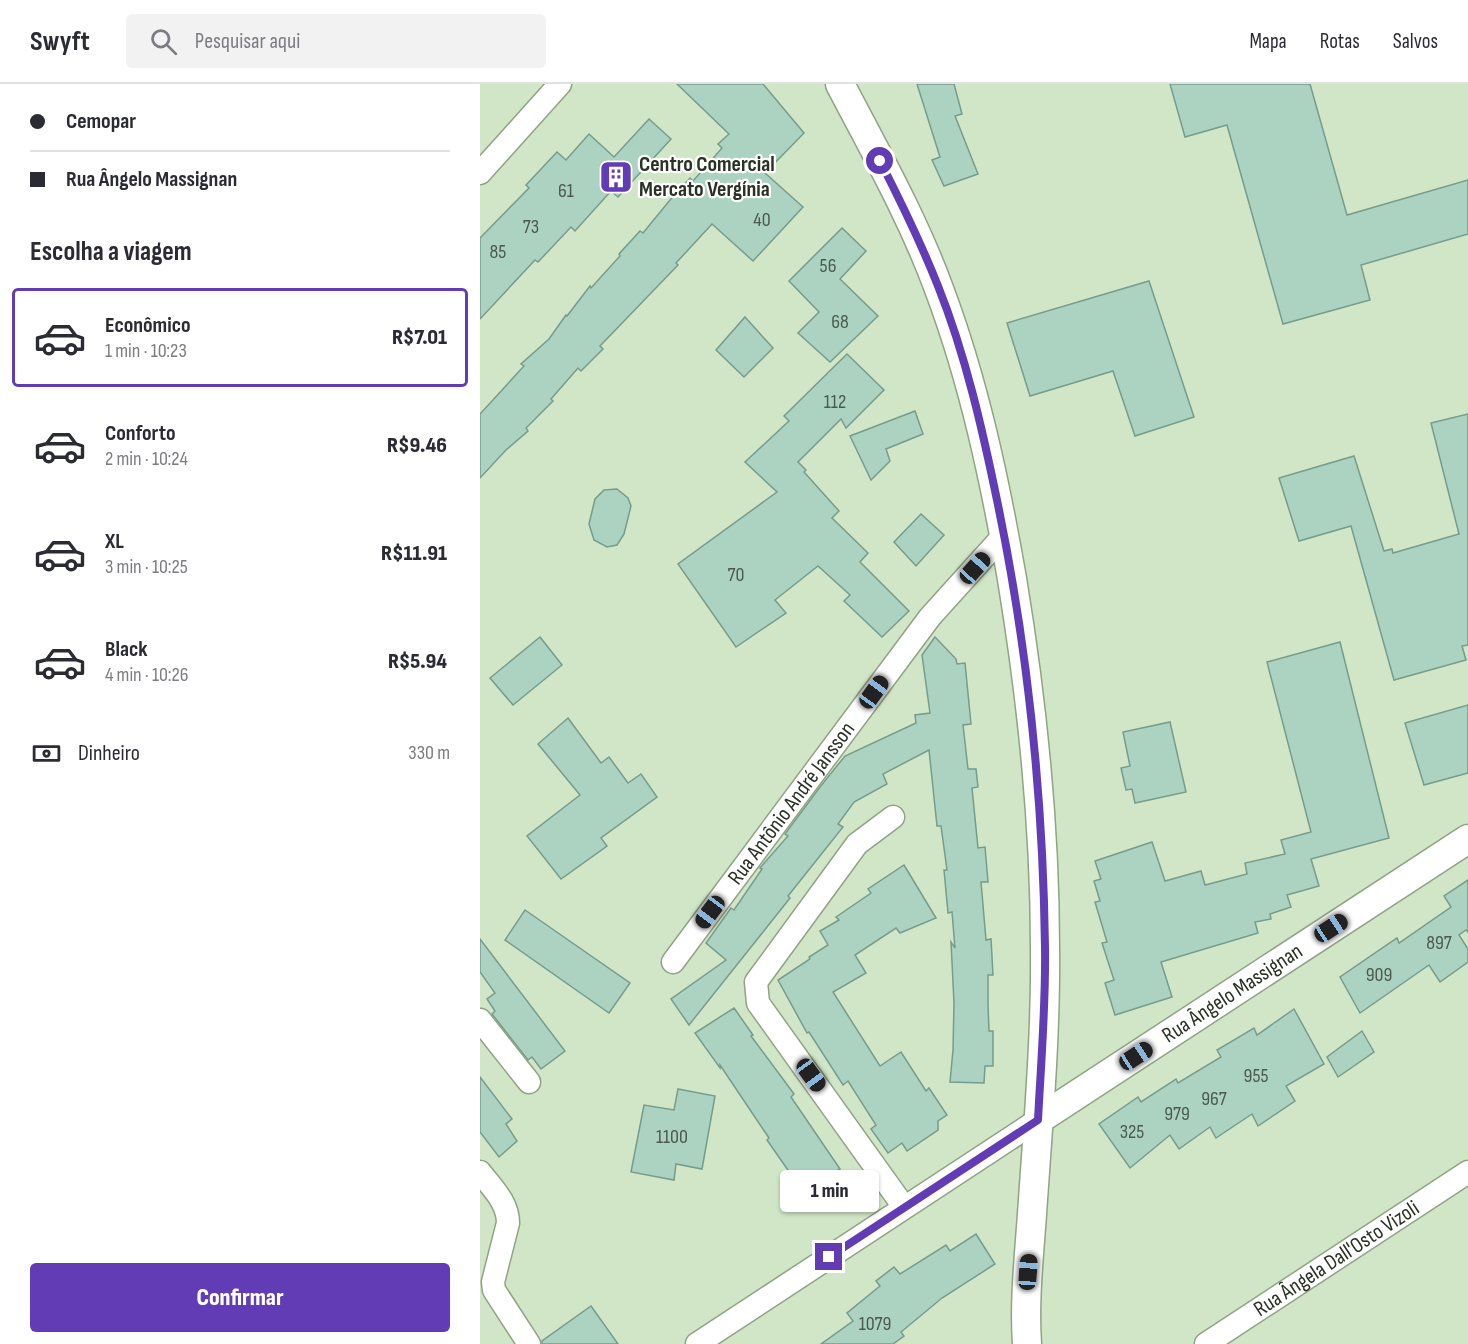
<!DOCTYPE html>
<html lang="pt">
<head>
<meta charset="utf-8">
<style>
	:root { --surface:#fff; --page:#f2f2f3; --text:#2b2b33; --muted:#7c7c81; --line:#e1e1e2; --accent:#613cb5 }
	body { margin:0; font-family:"Sofia Sans Condensed",sans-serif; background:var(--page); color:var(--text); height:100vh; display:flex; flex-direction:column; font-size:22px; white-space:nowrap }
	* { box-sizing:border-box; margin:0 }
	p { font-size:20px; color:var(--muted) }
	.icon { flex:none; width:33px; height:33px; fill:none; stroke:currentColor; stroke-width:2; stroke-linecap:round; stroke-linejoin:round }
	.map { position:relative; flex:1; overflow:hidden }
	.sheet { display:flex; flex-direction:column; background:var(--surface); width:480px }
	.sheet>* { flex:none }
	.hud { display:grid; align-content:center; height:132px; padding:0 30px; background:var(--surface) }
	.end { position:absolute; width:27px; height:27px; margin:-14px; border:8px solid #613cb5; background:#fff; box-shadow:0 0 0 3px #fff }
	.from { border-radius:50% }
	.bubble { position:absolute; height:42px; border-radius:6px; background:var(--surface); box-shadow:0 2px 4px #0004; font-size:20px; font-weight:800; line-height:42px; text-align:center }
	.car { position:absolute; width:18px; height:36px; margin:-18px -9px; border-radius:8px; box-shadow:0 0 4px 2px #0007; background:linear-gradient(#222 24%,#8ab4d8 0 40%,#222 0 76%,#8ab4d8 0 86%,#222 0) }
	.hud b { display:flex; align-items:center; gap:21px; height:57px; font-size:22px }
	.hud b+b { border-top:2px solid var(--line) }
	.hud i { width:15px; height:15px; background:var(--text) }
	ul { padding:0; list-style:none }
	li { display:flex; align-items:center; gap:18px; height:99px; margin:0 12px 9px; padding:0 18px; border:3px solid transparent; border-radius:6px }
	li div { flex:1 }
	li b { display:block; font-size:22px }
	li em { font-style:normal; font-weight:800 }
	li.on { border-color:var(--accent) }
	li>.icon { width:54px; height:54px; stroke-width:1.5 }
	h2 { padding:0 30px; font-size:27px; line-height:72px }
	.pay { display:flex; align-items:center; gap:15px; height:66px; padding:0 30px; font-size:22px }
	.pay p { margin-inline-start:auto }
	.cta { display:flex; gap:12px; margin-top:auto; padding:12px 30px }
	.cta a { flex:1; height:69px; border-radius:6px; background:var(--accent); color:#fff; font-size:24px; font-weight:800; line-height:69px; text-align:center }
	header { display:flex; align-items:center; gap:36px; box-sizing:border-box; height:84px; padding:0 30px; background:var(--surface); border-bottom:2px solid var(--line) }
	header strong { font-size:28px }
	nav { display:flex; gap:33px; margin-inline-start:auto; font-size:21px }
	.search { width:420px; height:54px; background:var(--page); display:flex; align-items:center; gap:15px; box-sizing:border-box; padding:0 21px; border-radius:6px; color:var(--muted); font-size:22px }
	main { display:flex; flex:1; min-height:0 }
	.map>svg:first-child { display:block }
	.building { fill:#acd3c2; stroke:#769c8b; stroke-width:1.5 }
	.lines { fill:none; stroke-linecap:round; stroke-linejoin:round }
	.minor-casing { stroke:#90a385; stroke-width:25 }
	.tertiary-casing { stroke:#90a385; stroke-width:31 }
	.minor { stroke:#fff; stroke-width:22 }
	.tertiary { stroke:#fff; stroke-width:28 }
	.route { stroke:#613cb5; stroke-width:8 }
	.labels { text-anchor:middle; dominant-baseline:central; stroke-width:4.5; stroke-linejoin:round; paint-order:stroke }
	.number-label { font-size:20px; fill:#4a5a4d }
	.poi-label { font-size:22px; font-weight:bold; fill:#2a3226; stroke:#fff; text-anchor:start }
	.street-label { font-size:22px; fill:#2a3226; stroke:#fff }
</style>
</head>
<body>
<header>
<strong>Swyft</strong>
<div class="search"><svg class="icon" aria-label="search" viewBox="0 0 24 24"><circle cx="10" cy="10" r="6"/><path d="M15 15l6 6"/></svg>Pesquisar aqui</div>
<nav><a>Mapa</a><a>Rotas</a><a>Salvos</a></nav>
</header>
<main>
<section class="sheet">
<div class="hud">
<b><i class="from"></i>Cemopar</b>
<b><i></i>Rua Ângelo Massignan</b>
</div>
<h2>Escolha a viagem</h2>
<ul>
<li class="on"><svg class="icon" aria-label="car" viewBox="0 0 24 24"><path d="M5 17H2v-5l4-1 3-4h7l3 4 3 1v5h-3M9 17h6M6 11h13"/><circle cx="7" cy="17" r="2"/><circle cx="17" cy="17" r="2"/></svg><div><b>Econômico</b><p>1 min · 10:23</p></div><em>R$7.01</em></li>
<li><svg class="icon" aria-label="car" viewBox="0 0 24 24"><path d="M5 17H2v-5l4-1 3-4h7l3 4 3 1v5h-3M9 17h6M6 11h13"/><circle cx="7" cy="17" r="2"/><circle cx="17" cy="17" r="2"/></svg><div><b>Conforto</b><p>2 min · 10:24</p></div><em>R$9.46</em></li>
<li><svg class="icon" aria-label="car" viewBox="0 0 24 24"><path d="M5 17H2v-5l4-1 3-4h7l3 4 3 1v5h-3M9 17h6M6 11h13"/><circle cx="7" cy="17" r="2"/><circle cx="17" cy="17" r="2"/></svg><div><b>XL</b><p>3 min · 10:25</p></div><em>R$11.91</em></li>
<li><svg class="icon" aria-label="car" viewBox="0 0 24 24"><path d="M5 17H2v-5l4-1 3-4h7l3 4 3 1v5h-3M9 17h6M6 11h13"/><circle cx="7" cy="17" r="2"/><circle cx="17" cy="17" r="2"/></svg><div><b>Black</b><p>4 min · 10:26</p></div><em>R$5.94</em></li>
</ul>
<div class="pay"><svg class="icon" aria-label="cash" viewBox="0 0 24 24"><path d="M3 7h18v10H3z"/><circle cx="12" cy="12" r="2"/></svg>Dinheiro<p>330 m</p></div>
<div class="cta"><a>Confirmar</a></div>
</section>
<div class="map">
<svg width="988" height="1260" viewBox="0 0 988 1260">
	<rect width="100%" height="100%" fill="#d1e6c6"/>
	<!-- building -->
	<g class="building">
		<polygon points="197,0 283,0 324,49 285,89 323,123 273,177 232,140 196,179 198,181 120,262 123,265 101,287 98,284 71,315 73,317 46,344 48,347 26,366 0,394 0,330 44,282 41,280 69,255 86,231 87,232 110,202 111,204 140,172 139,170 160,147 163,149 190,116 210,94 213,97 242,64 238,60 249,50"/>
		<polygon points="437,0 474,0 482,30 475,32 498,90 464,102 452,76 460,73"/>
		<polygon points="690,0 830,0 867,131 988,96 988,150 881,181 890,216 803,240 747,41 705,53"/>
		<polygon points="169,35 191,55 138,113 131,107 95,147 91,143 58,178 55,176 0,235 0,154 49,104 46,101 77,68 86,76 109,50 134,73"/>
		<polygon points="362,144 386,167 360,195 398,232 350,278 318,249 339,228 309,197"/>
		<polygon points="669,197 714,333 655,352 633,287 550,312 527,239"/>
		<polygon points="265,233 293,264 264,293 236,266"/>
		<polygon points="367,270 404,306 366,344 361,335 318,378 326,386 324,388 359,427 352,434 388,469 380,478 429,527 402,553 364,517 370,511 338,482 295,516 306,529 256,563 198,480 297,408 265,378 309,337 304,332"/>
		<polygon points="435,327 443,350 406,365 410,377 391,396 370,352"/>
		<polygon points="988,330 988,561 982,562 986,576 914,596 871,442 819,457 799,394 874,372 904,467 912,465 913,469 979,450 951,339"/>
		<polygon points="137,405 148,414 151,422 144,450 137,461 127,463 114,456 109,440 115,415 124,406"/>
		<polygon points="441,430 464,451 436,482 414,458"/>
		<polygon points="60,553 82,581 33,621 10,594"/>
		<polygon points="455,553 476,575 477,580 485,579 491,640 483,641 488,685 496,685 498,703 492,704 498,764 505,763 508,798 501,798 506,856 511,855 513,891 508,891 508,920 509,947 513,947 513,982 505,982 504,999 470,998 473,966 474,919 471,858 475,864 472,828 468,829 464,786 467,786 461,742 457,742 449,666 403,690 407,700 374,718 358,740 363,743 308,812 310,814 209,941 191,915 246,876 226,859 251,824 254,826 282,785 280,784 308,752 305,750 340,703 365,672 436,639 435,631 450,629 442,571"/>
		<polygon points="860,558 909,754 831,775 839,802 807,811 811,823 790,830 791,835 775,838 778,849 681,878 692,913 635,931 625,899 634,896 622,859 627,858 615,818 620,817 614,797 621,795 615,777 672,758 685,797 721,787 725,801 767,790 765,779 805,770 801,756 831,748 787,578"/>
		<polygon points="988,621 988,689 944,701 925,639"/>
		<polygon points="88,634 121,679 129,673 148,699 161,690 177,713 121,754 127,762 81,795 47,752 100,711 58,660"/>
		<polygon points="690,638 706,708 655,719 652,705 646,706 641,684 650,682 643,648"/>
		<polygon points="424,781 456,834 420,849 416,844 375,871 386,889 353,908 400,982 421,968 446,1007 449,1004 467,1031 458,1037 458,1046 427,1067 422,1059 408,1069 391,1045 396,1041 368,997 363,1001 329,948 327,949 298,896 330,875 329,873 348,861 340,847 359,836 356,833 391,809 388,805"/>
		<polygon points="988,796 988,848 986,846 979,851 988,865 988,878 960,898 949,881 880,929 860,893 917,854 919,859 971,823 964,812"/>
		<polygon points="45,826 150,899 129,929 25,856"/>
		<polygon points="0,855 85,967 61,985 52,973 48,976 12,930 15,927 7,915 15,909 0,888"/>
		<polygon points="254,924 273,951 271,952 314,1010 311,1013 360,1085 354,1088 362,1103 333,1122 287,1056 289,1054 240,981 240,984 215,949"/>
		<polygon points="814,925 844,980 806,1002 815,1017 778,1042 772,1030 736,1054 730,1043 699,1065 690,1051 650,1084 619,1040 658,1013 661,1018 696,995 698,999 741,973 737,966 774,944 777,951"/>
		<polygon points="882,947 894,968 858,993 847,973"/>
		<polygon points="0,993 32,1035 26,1040 37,1057 19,1073 0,1048"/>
		<polygon points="198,1005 235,1012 222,1085 196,1080 194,1096 151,1088 164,1021 194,1026"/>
		<polygon points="496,1150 515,1180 462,1214 421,1248 424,1252 413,1260 341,1260 373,1237 367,1229 400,1202 396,1197 414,1183 420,1190 466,1161 470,1167"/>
		<polygon points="111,1222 138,1260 62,1260 62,1257"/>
	</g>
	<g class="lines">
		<defs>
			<g id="minor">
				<polyline points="0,89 80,0"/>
				<polyline points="413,733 377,760 276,898 278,919 424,1123"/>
				<path id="s1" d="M193,878l257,-345 74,-82"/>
				<polyline points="0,936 49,998"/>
				<path d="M0,1088c12,16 28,30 28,51l-15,59 1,8 35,54"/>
				<polyline points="217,1260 558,1036"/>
				<path id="s2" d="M726,1260l262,-172"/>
			</g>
			<g id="tertiary">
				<path d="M360,0c35,67 73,134 99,205 35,93 56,192 73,290 20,121 33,245 33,369 1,88 -7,178 -13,266 -3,43 -8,87 -5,130"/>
				<path id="s3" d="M558,1036l430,-281"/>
			</g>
		</defs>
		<!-- minor casing -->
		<use href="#minor" class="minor-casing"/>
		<!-- tertiary casing -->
		<use href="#tertiary" class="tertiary-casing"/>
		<!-- minor -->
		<use href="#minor" class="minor"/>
		<!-- tertiary -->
		<use href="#tertiary" class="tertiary"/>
	</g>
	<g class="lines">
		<!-- route -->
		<path class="route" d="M349,1173l209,-137c3,-58 8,-116 7,-173 -2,-148 -17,-297 -47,-442 -15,-73 -32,-149 -60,-219 -17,-43 -37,-84 -58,-125"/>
	</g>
	<!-- icons -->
	<defs>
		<symbol id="building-square" viewBox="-11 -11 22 22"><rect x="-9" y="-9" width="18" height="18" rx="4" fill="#613cb5" stroke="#fff"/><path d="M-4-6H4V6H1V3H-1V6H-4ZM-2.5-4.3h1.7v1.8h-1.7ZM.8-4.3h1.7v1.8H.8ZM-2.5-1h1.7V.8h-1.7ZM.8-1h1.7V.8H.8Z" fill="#fff"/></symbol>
	</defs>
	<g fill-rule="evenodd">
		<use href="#building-square" x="117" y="74" width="38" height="38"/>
	</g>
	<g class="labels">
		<!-- number labels -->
		<g class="number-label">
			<text x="86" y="107">61</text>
			<text x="282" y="136">40</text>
			<text x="51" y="143">73</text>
			<text x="18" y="168">85</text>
			<text x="348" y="182">56</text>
			<text x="360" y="238">68</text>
			<text x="355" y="318">112</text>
			<text x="256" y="491">70</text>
			<text x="959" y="859">897</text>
			<text x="899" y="891">909</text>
			<text x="776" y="992">955</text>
			<text x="734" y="1015">967</text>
			<text x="697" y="1030">979</text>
			<text x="652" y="1048">325</text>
			<text x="192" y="1053">1100</text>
			<text x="395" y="1240">1079</text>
		</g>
		<!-- poi labels -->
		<g class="poi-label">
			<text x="159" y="80">Centro Comercial<tspan x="159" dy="25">Mercato Vergínia</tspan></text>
		</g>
		<!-- street labels -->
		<g class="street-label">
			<text stroke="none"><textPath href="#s1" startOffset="198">Rua Antônio André Jansson</textPath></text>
			<text stroke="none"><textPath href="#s3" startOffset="232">Rua Ângelo Massignan</textPath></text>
			<text stroke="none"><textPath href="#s2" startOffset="156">Rua Ângela Dall'Osto Vizoli</textPath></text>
		</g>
	</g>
</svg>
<i class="end from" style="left:400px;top:77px"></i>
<i class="end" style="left:349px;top:1173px"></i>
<div class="bubble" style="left:300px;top:1086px;width:99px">1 min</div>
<i class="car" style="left:495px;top:484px;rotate:42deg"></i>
<i class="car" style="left:394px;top:608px;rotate:36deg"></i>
<i class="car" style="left:230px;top:828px;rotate:217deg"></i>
<i class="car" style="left:851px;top:844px;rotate:57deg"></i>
<i class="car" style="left:656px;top:972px;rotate:57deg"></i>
<i class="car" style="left:331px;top:991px;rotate:144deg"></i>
<i class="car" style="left:548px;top:1188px;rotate:4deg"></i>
</div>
</main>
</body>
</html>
